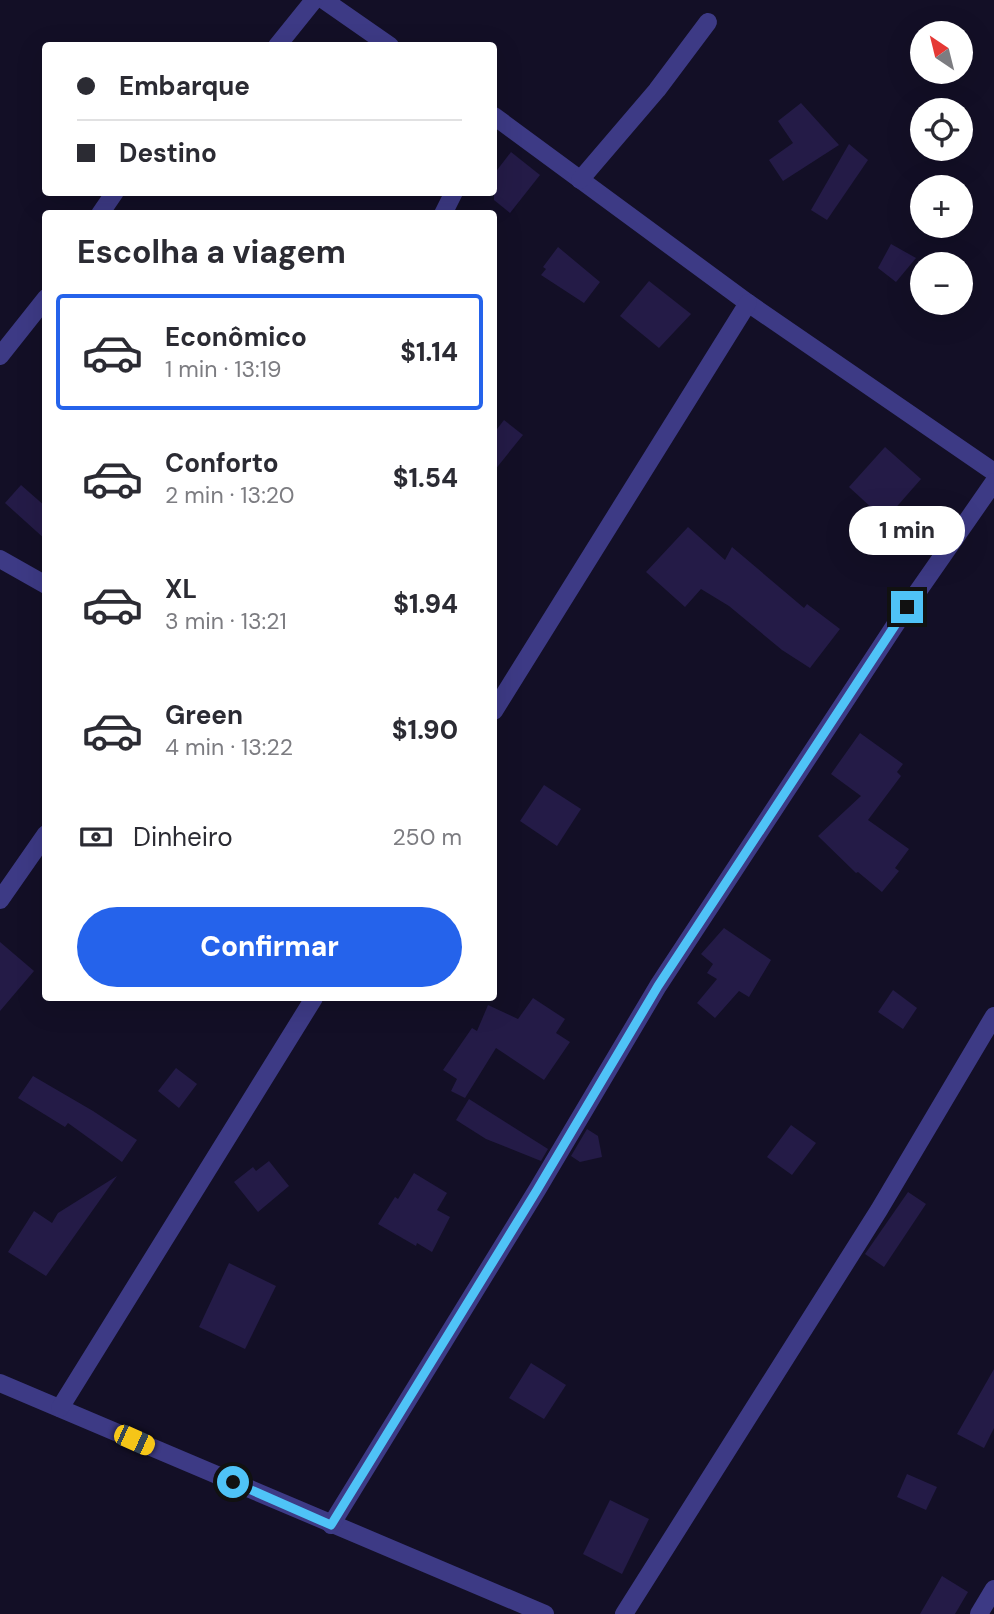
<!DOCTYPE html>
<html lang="pt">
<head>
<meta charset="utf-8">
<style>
	:root { --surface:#fff; --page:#f7f7f7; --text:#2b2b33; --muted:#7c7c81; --line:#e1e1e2; --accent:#2563eb }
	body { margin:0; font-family:"DM Sans",sans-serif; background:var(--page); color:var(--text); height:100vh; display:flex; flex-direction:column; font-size:26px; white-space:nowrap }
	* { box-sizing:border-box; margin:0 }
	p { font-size:23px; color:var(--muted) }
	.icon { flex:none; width:38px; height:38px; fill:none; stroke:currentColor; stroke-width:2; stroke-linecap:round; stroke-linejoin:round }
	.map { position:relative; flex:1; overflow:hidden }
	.details { position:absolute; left:42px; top:210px; width:455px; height:791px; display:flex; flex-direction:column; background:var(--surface); border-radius:7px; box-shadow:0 7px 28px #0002 }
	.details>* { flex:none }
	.hud { position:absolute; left:42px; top:42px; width:455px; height:154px; border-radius:7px; box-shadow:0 7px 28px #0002; display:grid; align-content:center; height:154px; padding:0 35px; background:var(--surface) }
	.needle { width:46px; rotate:325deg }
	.fabs { position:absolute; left:910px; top:21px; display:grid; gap:14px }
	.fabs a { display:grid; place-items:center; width:63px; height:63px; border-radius:50%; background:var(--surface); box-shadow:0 7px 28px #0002; font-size:35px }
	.end { position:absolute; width:32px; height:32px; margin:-16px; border:9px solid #4fc3f7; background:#111; box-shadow:0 0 0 4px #111 }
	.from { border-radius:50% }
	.bubble { position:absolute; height:49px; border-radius:24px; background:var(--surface); box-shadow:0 7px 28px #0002; font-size:23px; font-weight:800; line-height:49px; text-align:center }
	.car { position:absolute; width:21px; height:42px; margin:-21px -10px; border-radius:9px; box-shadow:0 0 5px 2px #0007; background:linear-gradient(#f5c518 24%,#345 0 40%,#f5c518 0 76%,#345 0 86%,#f5c518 0) }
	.hud b { display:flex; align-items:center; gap:24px; height:66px; font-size:26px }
	.hud b+b { border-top:2px solid var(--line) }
	.hud i { width:18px; height:18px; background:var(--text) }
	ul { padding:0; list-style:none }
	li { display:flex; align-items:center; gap:21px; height:116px; margin:0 14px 10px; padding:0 21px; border:4px solid transparent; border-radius:7px }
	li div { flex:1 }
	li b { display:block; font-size:26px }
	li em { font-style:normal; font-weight:800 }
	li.selected { border-color:var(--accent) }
	li>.icon { width:63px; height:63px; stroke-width:1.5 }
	h2 { padding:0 35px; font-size:32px; line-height:84px }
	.pay { display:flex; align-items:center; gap:18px; height:77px; padding:0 35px; font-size:26px }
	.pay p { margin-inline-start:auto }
	.primary-button { display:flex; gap:14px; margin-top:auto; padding:14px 35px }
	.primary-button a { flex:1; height:80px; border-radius:42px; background:var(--accent); color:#fff; font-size:28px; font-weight:800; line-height:80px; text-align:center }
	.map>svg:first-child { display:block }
	.building { fill:#241b47 }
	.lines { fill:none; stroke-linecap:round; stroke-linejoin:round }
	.minor { stroke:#3d3a85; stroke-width:18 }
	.route { stroke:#4fc3f7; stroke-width:9 }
</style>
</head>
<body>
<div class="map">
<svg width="994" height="1614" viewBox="0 0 994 1614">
	<rect width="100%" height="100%" fill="#130f26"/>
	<!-- building -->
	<g class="building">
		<polygon points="801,103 839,145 783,181 769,160 793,143 778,121"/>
		<polygon points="849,144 868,160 827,220 811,210"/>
		<polygon points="511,152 540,175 510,213 494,200 494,174"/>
		<polygon points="891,244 916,258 896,282 878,268"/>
		<polygon points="558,247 600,282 584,303 541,275 546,269 543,267"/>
		<polygon points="649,281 691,314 659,348 620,316"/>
		<polygon points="504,420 523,435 494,471 494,433"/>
		<polygon points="885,447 921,479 885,520 849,487"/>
		<polygon points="21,485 46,507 46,540 5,503"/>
		<polygon points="688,527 725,560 732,547 804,608 807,604 840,629 810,668 782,650 729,606 701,589 685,607 646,572"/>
		<polygon points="860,733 903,764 897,772 901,776 868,820 909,849 895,868 899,871 882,892 858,872 856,873 818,836 861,796 831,774"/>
		<polygon points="544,785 581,809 557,846 520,821"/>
		<polygon points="724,928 771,960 749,997 739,991 715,1018 697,1003 717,979 707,973 713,964 701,954"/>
		<polygon points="0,942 34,971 0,1011"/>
		<polygon points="893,990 917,1008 903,1029 878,1012"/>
		<polygon points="533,998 565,1019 556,1033 570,1042 544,1080 496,1048 465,1098 451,1091 457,1079 443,1070 472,1028 477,1031 488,1005 518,1019"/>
		<polygon points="176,1068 197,1084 179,1108 158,1091"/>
		<polygon points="33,1076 93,1111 137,1140 122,1162 68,1123 65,1127 18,1098"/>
		<polygon points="469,1099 548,1149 541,1161 486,1139 456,1120"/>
		<polygon points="791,1125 816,1143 792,1175 767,1157"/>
		<polygon points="587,1129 598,1136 602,1157 580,1162 571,1156"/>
		<polygon points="269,1161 289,1186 258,1212 234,1182 253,1167 256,1171"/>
		<polygon points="414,1173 447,1193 437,1210 450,1217 432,1252 417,1243 416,1246 378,1224 395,1197 398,1199"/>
		<polygon points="117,1176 46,1276 8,1252 34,1211 52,1223 58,1213"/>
		<polygon points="908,1192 926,1204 884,1267 865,1254"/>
		<polygon points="229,1263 276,1286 245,1349 199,1327"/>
		<polygon points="531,1363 566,1385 544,1419 509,1398"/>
		<polygon points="994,1369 994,1428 984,1448 957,1434"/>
		<polygon points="907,1474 937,1487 926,1510 897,1497"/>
		<polygon points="610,1500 649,1519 622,1574 583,1554"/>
		<polygon points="942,1576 968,1592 955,1614 920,1614"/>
	</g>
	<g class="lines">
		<!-- minor -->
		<g class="minor">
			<polyline points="324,0 390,46"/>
			<polyline points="277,46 314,0"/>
			<polyline points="494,116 748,303 994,472"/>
			<polyline points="580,180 657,90 708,22"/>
			<polyline points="100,214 115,192"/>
			<polyline points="443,214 454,192"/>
			<polyline points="0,356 46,298"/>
			<polyline points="0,559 46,585"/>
			<polyline points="494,711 748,303"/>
			<polyline points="0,900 46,834"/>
			<polyline points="0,1383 545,1614"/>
			<polyline points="60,1408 314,998"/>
			<polyline points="331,1525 537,1190 658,986 907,607 994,482"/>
			<polyline points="624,1614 879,1210 994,1016"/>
			<polyline points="979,1614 994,1589"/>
		</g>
	</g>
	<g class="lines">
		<!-- route -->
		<polyline class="route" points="233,1482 331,1525 537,1190 658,986 907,607"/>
	</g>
</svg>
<div class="fabs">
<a><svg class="needle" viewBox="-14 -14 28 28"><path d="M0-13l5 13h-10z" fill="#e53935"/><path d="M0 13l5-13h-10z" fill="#7c7c81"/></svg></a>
<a><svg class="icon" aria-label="locate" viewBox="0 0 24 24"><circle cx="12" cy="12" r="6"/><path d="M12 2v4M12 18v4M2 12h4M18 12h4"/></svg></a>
<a>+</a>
<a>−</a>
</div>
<i class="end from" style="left:233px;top:1482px"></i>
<i class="end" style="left:907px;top:607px"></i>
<div class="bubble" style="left:849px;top:506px;width:116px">1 min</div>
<i class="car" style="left:134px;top:1440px;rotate:114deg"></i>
<div class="hud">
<b><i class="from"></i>Embarque</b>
<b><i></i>Destino</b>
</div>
<section class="details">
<h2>Escolha a viagem</h2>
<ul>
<li class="selected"><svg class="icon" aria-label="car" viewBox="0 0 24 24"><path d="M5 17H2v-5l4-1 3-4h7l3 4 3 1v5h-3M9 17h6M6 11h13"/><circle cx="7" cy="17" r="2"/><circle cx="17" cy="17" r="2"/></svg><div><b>Econômico</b><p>1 min · 13:19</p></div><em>$1.14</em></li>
<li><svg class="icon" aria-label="car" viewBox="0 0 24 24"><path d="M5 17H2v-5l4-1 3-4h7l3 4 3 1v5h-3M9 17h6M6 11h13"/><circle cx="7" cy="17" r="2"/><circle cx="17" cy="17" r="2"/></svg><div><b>Conforto</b><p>2 min · 13:20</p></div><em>$1.54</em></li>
<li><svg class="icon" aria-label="car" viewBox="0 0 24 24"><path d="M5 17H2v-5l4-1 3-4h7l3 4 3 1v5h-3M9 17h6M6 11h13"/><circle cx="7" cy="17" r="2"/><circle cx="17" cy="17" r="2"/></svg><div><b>XL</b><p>3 min · 13:21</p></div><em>$1.94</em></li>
<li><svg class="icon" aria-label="car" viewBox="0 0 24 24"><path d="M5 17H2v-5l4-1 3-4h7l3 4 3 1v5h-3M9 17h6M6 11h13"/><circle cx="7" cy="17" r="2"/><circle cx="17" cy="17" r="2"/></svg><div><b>Green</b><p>4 min · 13:22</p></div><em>$1.90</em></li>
</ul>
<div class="pay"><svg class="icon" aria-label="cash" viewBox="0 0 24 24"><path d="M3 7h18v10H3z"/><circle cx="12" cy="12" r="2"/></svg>Dinheiro<p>250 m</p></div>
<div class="primary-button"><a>Confirmar</a></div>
</section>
</div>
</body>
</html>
